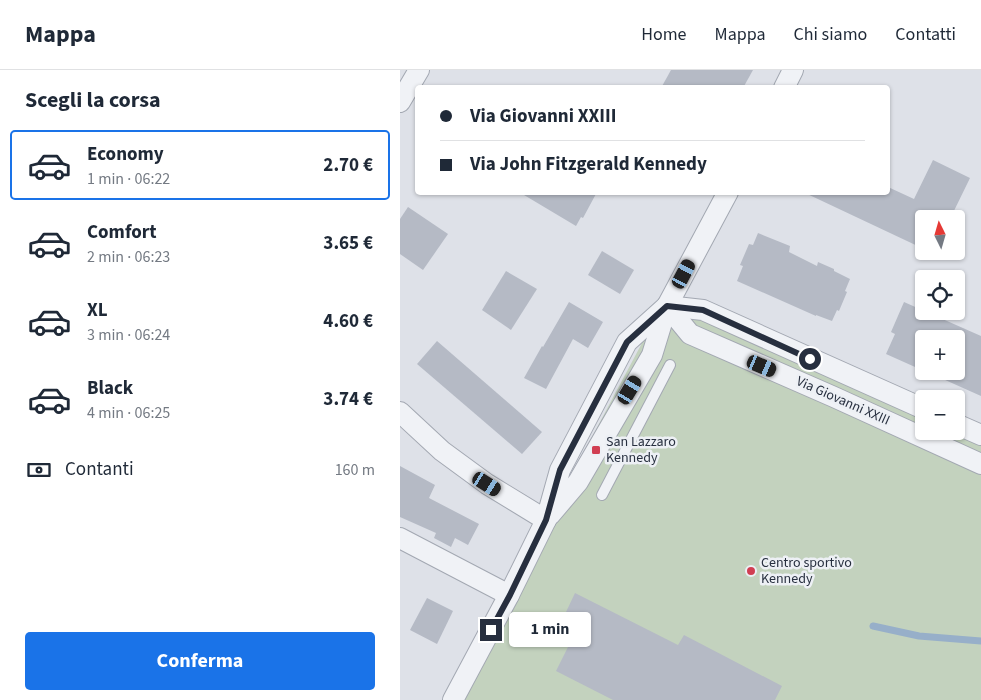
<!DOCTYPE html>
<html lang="it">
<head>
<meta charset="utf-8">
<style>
	:root { --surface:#fff; --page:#f2f2f3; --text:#1f2937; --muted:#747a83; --line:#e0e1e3; --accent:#1a73e8 }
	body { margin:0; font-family:"Source Sans 3",sans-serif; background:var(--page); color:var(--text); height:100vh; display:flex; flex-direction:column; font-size:19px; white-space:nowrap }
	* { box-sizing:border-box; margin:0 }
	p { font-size:16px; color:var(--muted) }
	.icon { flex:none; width:28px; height:28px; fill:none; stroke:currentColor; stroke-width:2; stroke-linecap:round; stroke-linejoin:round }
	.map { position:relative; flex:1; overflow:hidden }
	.details { display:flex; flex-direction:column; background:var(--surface); width:400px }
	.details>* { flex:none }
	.guide { position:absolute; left:15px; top:15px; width:475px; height:110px; border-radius:5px; box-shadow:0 1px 4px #0004; display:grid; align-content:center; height:110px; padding:0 25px; background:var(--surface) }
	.needle { width:32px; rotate:355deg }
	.fabs { position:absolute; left:515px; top:140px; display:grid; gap:10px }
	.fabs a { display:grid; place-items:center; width:50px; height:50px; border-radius:5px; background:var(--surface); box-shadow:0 1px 4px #0004; font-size:25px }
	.end { position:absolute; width:22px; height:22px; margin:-11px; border:6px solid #272f3f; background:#fff; box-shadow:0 0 0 2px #fff }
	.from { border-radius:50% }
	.bubble { position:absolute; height:35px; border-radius:5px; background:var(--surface); box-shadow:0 1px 4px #0004; font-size:16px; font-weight:700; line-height:35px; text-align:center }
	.car { position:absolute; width:15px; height:30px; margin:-15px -8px; border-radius:6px; box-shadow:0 0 4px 1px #0007; background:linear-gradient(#222 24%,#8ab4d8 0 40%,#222 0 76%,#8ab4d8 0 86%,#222 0) }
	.guide b { display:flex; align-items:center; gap:18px; height:48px; font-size:19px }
	.guide b+b { border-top:1px solid var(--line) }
	.guide i { width:12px; height:12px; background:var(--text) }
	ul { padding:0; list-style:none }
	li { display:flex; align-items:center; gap:15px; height:70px; margin:0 10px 8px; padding:0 15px; border:2px solid transparent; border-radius:5px }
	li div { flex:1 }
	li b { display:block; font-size:19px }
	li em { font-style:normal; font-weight:700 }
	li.active { border-color:var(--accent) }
	li>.icon { width:45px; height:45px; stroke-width:1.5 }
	h2 { padding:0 25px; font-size:22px; line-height:60px }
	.pay { display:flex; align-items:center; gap:12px; height:55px; padding:0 25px; font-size:19px }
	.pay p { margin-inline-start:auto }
	.action { display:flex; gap:10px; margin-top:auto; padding:10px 25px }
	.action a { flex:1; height:58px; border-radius:5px; background:var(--accent); color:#fff; font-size:20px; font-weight:700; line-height:58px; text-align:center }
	header { display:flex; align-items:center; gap:30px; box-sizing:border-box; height:70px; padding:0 25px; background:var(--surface); border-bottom:1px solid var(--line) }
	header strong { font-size:24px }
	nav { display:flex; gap:28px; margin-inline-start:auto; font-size:18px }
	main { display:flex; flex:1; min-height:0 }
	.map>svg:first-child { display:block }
	.green { fill:#c3d2be }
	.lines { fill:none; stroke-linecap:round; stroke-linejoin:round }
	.stream { stroke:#97afc9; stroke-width:7 }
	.building { fill:#b5bac5 }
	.lane-casing { stroke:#a3a8b2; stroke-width:12 }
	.street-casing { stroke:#a3a8b2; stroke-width:22 }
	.lane { stroke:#f0f2f6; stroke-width:10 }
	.street { stroke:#f0f2f6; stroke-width:20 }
	.route { stroke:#272f3f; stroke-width:6 }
	.poi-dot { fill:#d13e52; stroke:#edf0f5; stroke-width:2 }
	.labels { text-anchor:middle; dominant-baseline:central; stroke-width:5; stroke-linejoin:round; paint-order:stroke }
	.street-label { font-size:14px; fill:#272f3f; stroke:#edf0f5 }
	.poi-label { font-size:14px; fill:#272f3f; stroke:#edf0f5; text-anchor:start }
</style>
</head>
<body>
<header>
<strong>Mappa</strong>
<nav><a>Home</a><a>Mappa</a><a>Chi siamo</a><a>Contatti</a></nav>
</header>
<main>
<section class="details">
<h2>Scegli la corsa</h2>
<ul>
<li class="active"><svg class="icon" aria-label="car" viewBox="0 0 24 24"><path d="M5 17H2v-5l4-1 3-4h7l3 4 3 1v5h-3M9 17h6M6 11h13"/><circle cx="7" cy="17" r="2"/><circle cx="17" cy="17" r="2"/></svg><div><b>Economy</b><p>1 min · 06:22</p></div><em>2.70 €</em></li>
<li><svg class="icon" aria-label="car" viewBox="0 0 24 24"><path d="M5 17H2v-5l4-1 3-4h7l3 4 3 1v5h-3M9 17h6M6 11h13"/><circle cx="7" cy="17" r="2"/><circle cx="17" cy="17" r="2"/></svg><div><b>Comfort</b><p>2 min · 06:23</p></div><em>3.65 €</em></li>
<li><svg class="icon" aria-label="car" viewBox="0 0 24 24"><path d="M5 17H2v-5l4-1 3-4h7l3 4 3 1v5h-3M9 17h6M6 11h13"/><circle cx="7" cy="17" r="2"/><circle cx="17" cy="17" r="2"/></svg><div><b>XL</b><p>3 min · 06:24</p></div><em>4.60 €</em></li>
<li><svg class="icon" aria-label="car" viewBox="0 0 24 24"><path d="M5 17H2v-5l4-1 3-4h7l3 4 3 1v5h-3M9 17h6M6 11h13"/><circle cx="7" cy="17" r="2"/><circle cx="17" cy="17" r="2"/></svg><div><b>Black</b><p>4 min · 06:25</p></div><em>3.74 €</em></li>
</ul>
<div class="pay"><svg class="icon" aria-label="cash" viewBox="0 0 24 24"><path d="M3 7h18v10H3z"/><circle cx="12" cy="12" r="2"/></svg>Contanti<p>160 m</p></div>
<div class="action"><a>Conferma</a></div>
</section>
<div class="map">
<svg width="581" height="630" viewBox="0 0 581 630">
	<rect width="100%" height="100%" fill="#dee1e8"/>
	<!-- green -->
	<polygon class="green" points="284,239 524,347 524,361 555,361 581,373 581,630 52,630 250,258"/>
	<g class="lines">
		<!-- stream -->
		<polyline class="stream" points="473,556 519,566 581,571"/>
	</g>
	<!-- building -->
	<g class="building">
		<polygon points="271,0 353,0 343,18 261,18"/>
		<polygon points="533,90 570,108 550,149 524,149 524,179 403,122 488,122 488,117 514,129"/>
		<polygon points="119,122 197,122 183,148 181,147 176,156"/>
		<polygon points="8,137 48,164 23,200 0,184 0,149"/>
		<polygon points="358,163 390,176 389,182 417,196 418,192 434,199 434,201 450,209 445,221 447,222 439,241 437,240 432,251 416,245 416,246 337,211 343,196 340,195 349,174 353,175"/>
		<polygon points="202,181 234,200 220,224 188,205"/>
		<polygon points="106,201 137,219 111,260 82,240"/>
		<polygon points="169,232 203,252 188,278 173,269 146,319 124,308 142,276 143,277"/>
		<polygon points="504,232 581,266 581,326 525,301 556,301 556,269 524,269 524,301 486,284 495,264 491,262"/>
		<polygon points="37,271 142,362 122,384 17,294"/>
		<polygon points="0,396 35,415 29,428 79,454 68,475 55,468 51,477 34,468 36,463 0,447"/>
		<polygon points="175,523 278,575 284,565 382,616 375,630 213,630 156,601 176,561 166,556 172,545 166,542"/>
		<polygon points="27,528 53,541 37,574 10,560"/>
	</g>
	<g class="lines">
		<defs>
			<polyline id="lane" points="202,425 270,295"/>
			<g id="street">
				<polyline points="384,18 393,0"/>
				<polyline points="0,32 19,0"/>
				<polyline points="267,236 290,264 434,327 581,394"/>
				<polyline points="267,236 303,240 524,339"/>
				<polyline points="0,342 42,381 87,414 146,450"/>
				<polyline points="556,354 581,365"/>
				<polyline points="150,445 178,412 252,285 267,236 328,122"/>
				<polyline points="0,468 109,525"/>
				<polyline points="53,630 109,525 146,450 160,400 227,272 267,236"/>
			</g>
		</defs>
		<!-- lane casing -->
		<use href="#lane" class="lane-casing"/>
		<!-- street casing -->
		<use href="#street" class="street-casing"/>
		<!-- lane -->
		<use href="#lane" class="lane"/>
		<!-- street -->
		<use href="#street" class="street"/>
	</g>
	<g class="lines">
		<!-- route -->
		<polyline class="route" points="91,560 110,525 146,450 160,400 227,272 267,236 303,240 410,289"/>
	</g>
	<!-- markers -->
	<g class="poi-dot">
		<rect x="191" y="375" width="10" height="10" rx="2.5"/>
		<circle cx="351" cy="501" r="5"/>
	</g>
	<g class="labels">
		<!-- street labels -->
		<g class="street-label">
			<text transform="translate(443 331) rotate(24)">Via Giovanni XXIII</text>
		</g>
		<!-- poi labels -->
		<g class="poi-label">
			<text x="206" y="372">San Lazzaro<tspan x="206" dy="16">Kennedy</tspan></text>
			<text x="361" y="493">Centro sportivo<tspan x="361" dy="16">Kennedy</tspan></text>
		</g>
	</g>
</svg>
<div class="fabs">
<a><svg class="needle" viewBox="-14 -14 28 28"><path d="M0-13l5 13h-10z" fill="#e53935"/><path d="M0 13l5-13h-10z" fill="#747a83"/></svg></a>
<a><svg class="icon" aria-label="locate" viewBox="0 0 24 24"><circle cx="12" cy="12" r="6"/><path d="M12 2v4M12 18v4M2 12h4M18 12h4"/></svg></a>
<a>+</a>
<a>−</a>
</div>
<i class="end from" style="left:410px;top:289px"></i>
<i class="end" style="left:91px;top:560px"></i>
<div class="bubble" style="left:109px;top:542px;width:82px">1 min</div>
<i class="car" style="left:284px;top:204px;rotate:28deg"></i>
<i class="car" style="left:362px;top:296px;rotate:113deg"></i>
<i class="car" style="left:230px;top:320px;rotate:31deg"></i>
<i class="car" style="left:87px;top:414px;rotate:122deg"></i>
<div class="guide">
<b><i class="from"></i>Via Giovanni XXIII</b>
<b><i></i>Via John Fitzgerald Kennedy</b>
</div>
</div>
</main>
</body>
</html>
